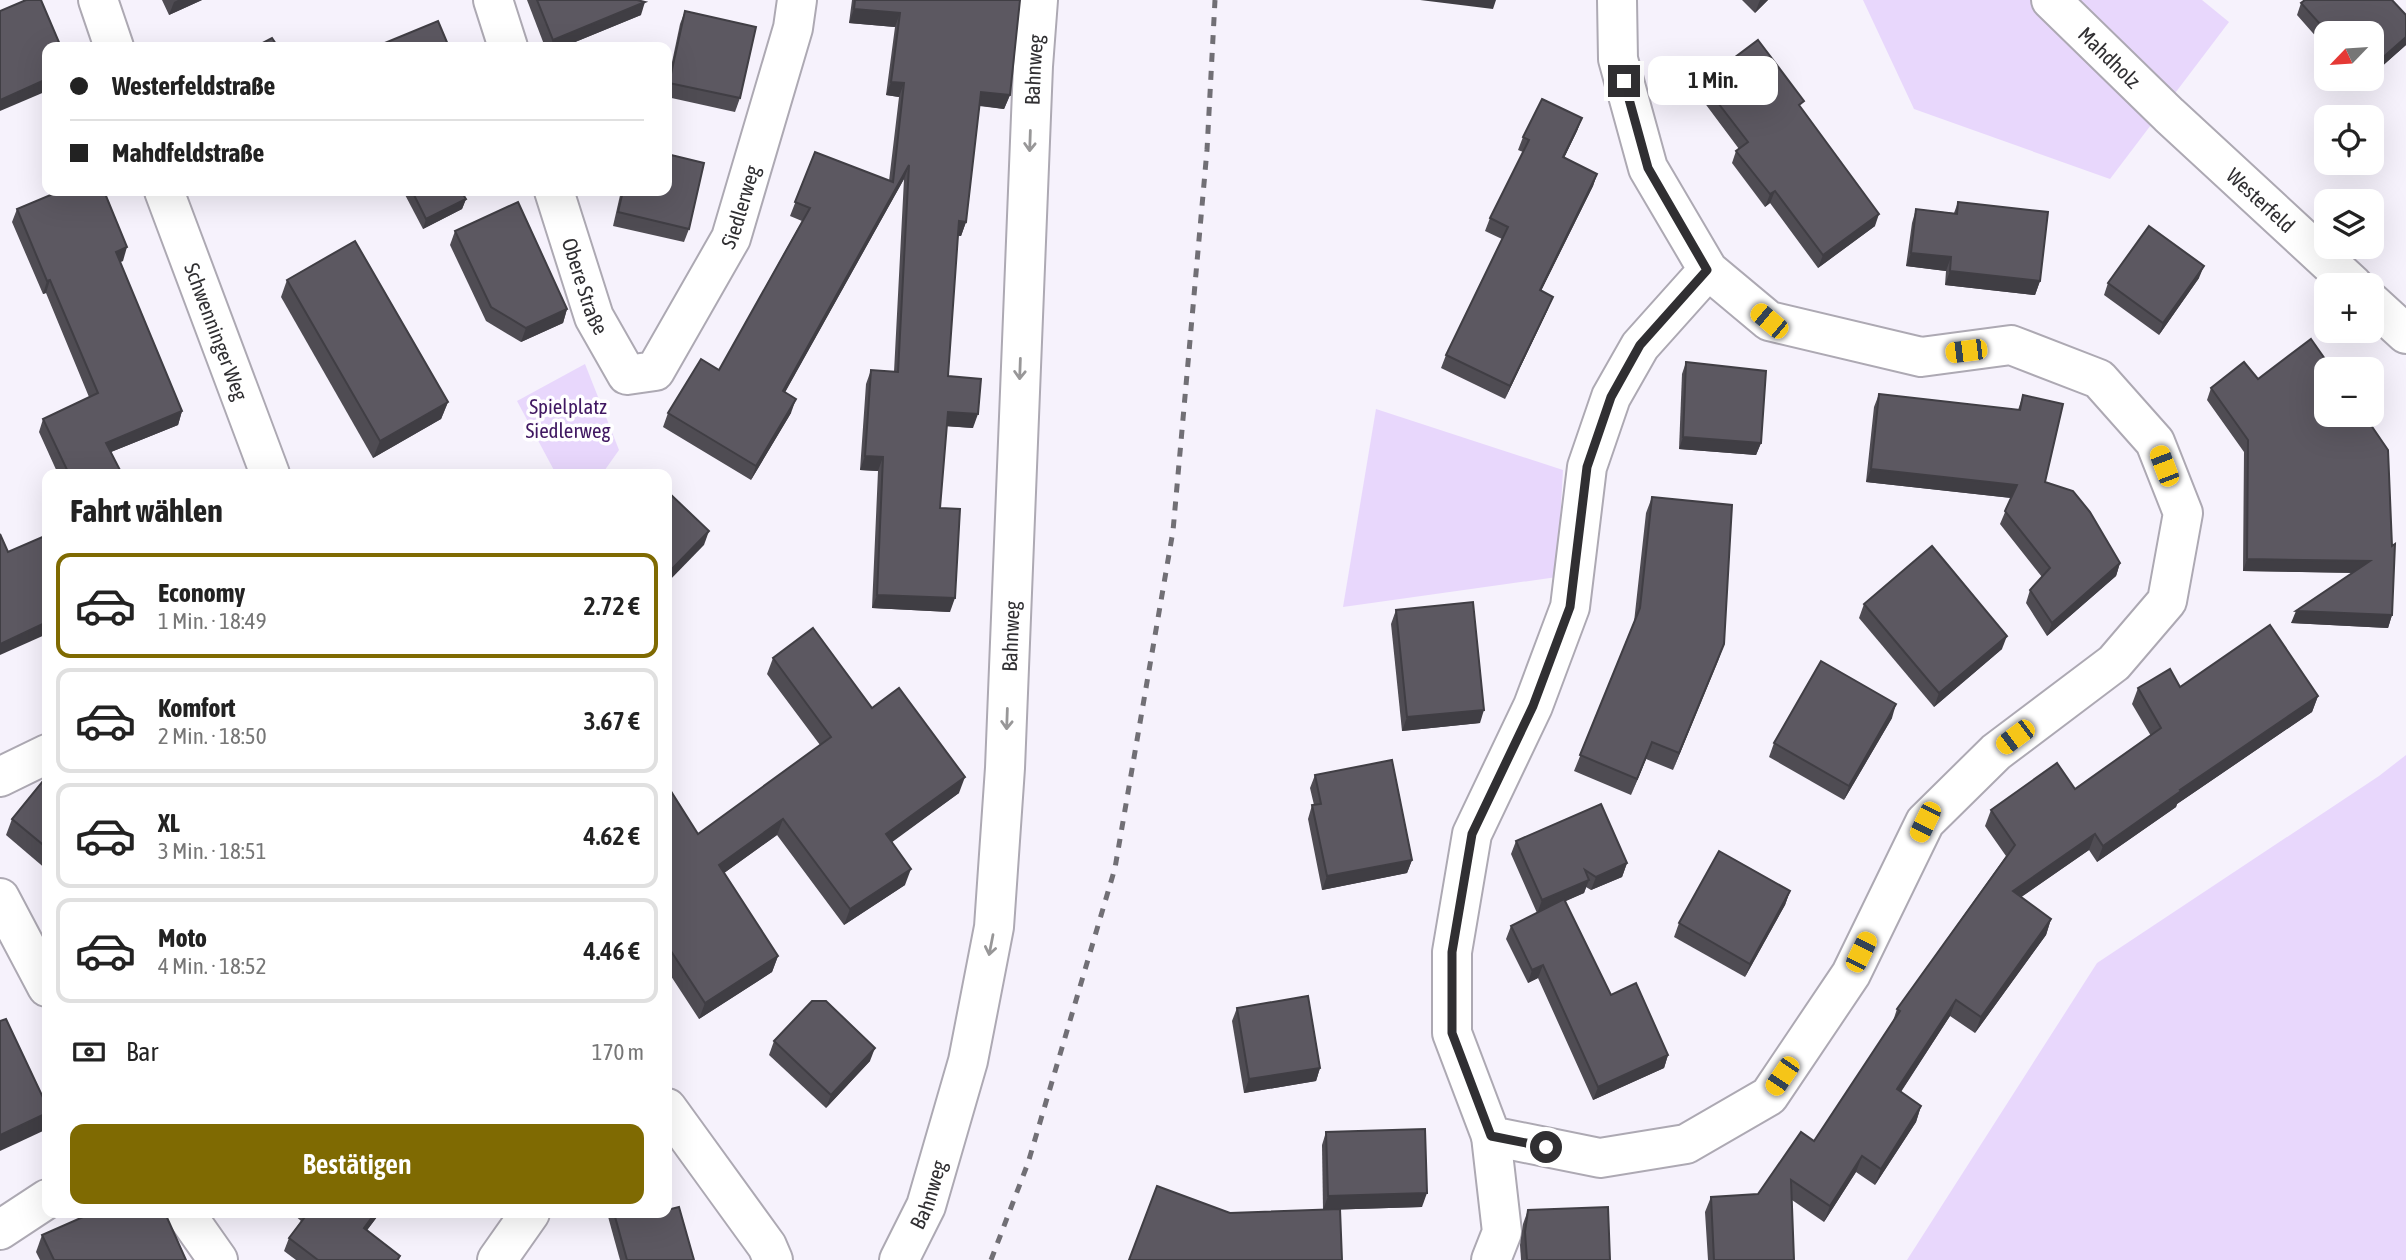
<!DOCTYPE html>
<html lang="de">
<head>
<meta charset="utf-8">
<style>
	:root { --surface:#fff; --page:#f6f6f6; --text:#222; --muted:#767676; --line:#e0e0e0; --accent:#7f6a02 }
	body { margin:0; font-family:"Asap Condensed",sans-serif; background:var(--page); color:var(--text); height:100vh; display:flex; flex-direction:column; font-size:26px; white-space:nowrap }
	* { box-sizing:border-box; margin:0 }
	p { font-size:23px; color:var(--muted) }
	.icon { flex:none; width:38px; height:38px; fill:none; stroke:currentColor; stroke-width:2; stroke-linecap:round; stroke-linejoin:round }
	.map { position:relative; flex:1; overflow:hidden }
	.side { position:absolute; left:42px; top:469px; width:630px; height:749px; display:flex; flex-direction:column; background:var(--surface); border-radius:14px; box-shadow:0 7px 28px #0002 }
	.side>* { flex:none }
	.top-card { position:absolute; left:42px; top:42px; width:630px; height:154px; border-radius:14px; box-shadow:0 7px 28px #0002; display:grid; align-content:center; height:154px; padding:0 28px; background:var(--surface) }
	.needle { width:46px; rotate:245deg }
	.fabs { position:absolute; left:2314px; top:21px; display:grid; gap:14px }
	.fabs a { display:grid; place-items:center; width:70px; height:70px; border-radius:14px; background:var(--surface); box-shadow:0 7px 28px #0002; font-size:35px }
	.end { position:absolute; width:32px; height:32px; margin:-16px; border:9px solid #302f32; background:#fff; box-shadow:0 0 0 4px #fff }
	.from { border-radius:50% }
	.bubble { position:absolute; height:49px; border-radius:14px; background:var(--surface); box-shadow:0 7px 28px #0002; font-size:23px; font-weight:600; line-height:49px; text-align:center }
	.car { position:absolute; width:21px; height:42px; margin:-21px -10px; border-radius:9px; box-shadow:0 0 5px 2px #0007; background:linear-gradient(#f5c518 24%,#345 0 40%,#f5c518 0 76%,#345 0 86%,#f5c518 0) }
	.top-card b { display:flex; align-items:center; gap:24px; height:66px; font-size:26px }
	.top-card b+b { border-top:2px solid var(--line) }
	.top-card i { width:18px; height:18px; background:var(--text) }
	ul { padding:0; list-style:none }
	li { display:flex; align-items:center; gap:21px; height:105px; margin:0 14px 10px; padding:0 14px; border:4px solid var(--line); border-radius:14px }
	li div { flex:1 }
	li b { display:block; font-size:26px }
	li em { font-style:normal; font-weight:600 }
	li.current { border-color:var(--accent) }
	li>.icon { width:63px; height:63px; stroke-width:1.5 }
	h2 { padding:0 28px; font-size:32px; line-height:84px }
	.pay { display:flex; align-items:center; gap:18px; height:77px; padding:0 28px; font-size:26px }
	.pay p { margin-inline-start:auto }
	.cta { display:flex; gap:14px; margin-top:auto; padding:14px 28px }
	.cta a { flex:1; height:80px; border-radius:14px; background:var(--accent); color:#fff; font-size:28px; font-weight:600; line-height:80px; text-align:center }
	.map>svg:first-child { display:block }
	.green { fill:#e8d7fc }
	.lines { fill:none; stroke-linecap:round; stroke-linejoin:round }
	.street-casing { stroke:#ada9b3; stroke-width:42 }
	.street { stroke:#fff; stroke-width:38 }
	.rail { stroke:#716f75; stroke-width:5; stroke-dasharray:9 9; stroke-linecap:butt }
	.wall { fill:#4f4c53 }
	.shaded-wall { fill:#403e44 }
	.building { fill:#5c5861; stroke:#403e44; stroke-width:2 }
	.oneway { stroke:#989798 }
	.route { stroke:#302f32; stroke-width:9 }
	.labels { text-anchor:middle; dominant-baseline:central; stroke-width:7; stroke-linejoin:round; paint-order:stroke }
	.street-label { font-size:21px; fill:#302f32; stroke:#fff }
	.park-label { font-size:21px; fill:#401861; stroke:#fff }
</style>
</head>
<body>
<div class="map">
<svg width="2406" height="1260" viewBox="0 0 2406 1260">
	<rect width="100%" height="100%" fill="#f6f2fc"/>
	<!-- green -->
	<g class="green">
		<polygon points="1863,0 2202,0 2229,22 2110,179 1914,109"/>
		<polygon points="585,364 619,450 602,474 556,474 517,401"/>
		<polygon points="1376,409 1563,470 1557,577 1343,607"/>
		<polygon points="2406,755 2406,1260 1907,1260 2097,963 2379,776"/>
	</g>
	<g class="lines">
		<defs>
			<g id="street">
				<polyline points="98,0 114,47"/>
				<polyline points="493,0 508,47"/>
				<polyline points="1617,0 1618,59 1648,168 1708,270 1769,321 1921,357 2011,345 2099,379 2155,442 2183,513 2167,601 2114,663 1996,752 1925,822 1851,974 1769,1096 1686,1144 1600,1158 1491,1136 1452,1033 1452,952 1472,834 1533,706 1570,607 1587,467 1611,397 1640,346 1708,270"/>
				<path id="s1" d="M2051,0l118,115 184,170"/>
				<path id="s2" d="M164,191l106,283"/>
				<path id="s3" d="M554,191l40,126 33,58 28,-4 76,-133 62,-210 4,-28"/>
				<polyline points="2371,302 2406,334"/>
				<polyline points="0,777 47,754"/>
				<polyline points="0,898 47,987"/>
				<polyline points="667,1108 767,1246 773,1260"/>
				<polyline points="185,1213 218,1260"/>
				<polyline points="0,1230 47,1199"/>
				<polyline points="497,1260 530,1213"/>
				<path id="s4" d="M899,1260l27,-54 42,-145 26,-134 11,-159 28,-702 5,-66"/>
				<polyline points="1491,1260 1502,1232 1491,1136"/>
			</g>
		</defs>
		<!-- street casing -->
		<use href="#street" class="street-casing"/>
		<!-- street -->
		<use href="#street" class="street"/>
		<!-- rail -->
		<polyline class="rail" points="991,1260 1028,1163 1115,868 1173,531 1207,150 1215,0"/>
	</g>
	<!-- wall -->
	<g class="wall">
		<polygon points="162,0 202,0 169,15"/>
		<polygon points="527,0 637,0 641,15 563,47 545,47"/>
		<polygon points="852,0 1020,0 1010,95 1004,109 979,106 966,222 961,236 958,236 948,376 973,428 947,426 940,508 950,612 872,608 878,471 860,470 866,384 871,370 894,372 904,179 785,392 791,413 751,480 663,427 668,413 719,370 802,221 790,216 815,152 889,181 899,97 886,95 895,27 849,23"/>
		<polygon points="1742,0 1768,0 1755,13"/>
		<polygon points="2301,3 2406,15 2406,45 2371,76 2371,33 2326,33 2326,48 2297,15"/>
		<polygon points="685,11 740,98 735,112 667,97 667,86 680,24"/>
		<polygon points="2353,79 2368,79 2360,86"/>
		<polygon points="1702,82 1801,108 1875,226 1818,268 1770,203 1765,207 1732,163 1736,151 1739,149 1698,94"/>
		<polygon points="1582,118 1577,131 1564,158 1597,174 1593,186 1541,291 1548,309 1505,399 1441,368 1446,355 1502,239 1485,231 1490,218 1523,152 1518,150 1523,137"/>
		<polygon points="403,191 461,191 466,199 462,209 423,229"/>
		<polygon points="621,191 667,191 689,229 684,242 613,226"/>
		<polygon points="1958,202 2040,281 2035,295 1945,285 1946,271 1906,266 1912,223 1916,209 1954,213"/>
		<polygon points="17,209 123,261 120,262 182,411 178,425 111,452 122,474 58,474 39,432 43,419 89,397 46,293 43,294 12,222"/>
		<polygon points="455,231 567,309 563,323 521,342 486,321 450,245"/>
		<polygon points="2199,278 2159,335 2104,295 2108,283"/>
		<polygon points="287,280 448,402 441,419 373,458 281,297"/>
		<polygon points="1686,362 1761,443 1756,455 1679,449 1682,374"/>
		<polygon points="2211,388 2392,615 2388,628 2291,623 2353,573 2243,571 2244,452 2207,400"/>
		<polygon points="1879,394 2018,410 2023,395 2045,482 2120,563 2116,576 2047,636 2026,603 2030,590 2042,577 2000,524 2011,498 1866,482 1874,407"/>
		<polygon points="1652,497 1724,644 1673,770 1646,759 1631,795 1574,771 1634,622 1646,513"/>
		<polygon points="1864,604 2002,649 1934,707 1859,618"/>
		<polygon points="1396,610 1480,723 1402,731 1391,624"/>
		<polygon points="773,658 872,708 959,793 891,842 905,885 844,925 777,835 724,873 778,956 772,972 699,1019 667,970 667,785 698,834 820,745 767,674"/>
		<polygon points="2180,687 2318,696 2312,712 2177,804 2176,807 2097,862 2089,850 2021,897 2051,919 2046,935 1975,1033 1950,1016 1901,1092 1921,1106 1916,1122 1875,1185 1856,1172 1824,1222 1792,1200 1794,1260 1708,1260 1705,1212 1711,1197 1758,1194 1814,1141 1892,1024 1897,1009 2006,856 1985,826 1991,810 2075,789 2151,736 2132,704 2138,688"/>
		<polygon points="1892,718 1844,800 1769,757 1774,743"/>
		<polygon points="1315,775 1412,860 1407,873 1322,890 1308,819 1312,805 1314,805 1310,788"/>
		<polygon points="47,776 47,870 6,835 12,819"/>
		<polygon points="1516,841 1627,863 1622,877 1591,890 1586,887 1584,893 1565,901 1611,995 1668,1055 1664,1068 1593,1100 1538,978 1528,983 1506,939 1511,926 1537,913 1511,854"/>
		<polygon points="1790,891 1785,905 1745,977 1674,937 1679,923"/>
		<polygon points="1237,1008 1320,1068 1316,1081 1244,1093 1232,1021"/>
		<polygon points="774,1041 870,1061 826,1108 769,1055"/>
		<polygon points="1326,1132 1422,1207 1323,1210 1322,1145"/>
		<polygon points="1528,1210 1610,1260 1521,1260 1520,1245 1523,1224"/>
		<polygon points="292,1213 380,1213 367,1230 400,1256 399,1260 296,1260 284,1251 289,1238 301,1221"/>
		<polygon points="607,1213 667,1213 694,1260 620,1260"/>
		<polygon points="42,1235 186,1260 40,1260 36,1252"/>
	</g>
	<!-- shaded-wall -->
	<g class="shaded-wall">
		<polygon points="178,0 202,0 169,15 174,2"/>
		<polygon points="1420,0 1496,0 1493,9"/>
		<polygon points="1760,0 1768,0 1755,13"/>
		<polygon points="645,2 641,15 563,47 550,47 553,40"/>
		<polygon points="854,9 900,13 895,27 849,23"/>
		<polygon points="2406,37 2406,45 2371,76 2371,68"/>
		<polygon points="47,79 47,91 0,111 0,100"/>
		<polygon points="2362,79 2368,79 2360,86"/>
		<polygon points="891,82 904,83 899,97 886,95"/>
		<polygon points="981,92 1010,95 1004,109 976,105"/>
		<polygon points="1582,118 1577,131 1558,170 1563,157"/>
		<polygon points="909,165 904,179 778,405 783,391"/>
		<polygon points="1597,174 1593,186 1535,303 1540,290"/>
		<polygon points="1775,191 1770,203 1765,207 1770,194"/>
		<polygon points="466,199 462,209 423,229 426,219"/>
		<polygon points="1879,214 1875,226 1818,268 1823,255"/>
		<polygon points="959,221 966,222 961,236 953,235"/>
		<polygon points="127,247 123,261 111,265 116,252"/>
		<polygon points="1911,253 1951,257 1946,271 1906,266"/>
		<polygon points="2204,266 2199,278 2159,335 2163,323"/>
		<polygon points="1950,271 2040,281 2035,295 1945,285"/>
		<polygon points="50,280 46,293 43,294 47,281"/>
		<polygon points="1553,297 1548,309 1505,399 1510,386"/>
		<polygon points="567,309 563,323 521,342 526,328"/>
		<polygon points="796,399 791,413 751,480 756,466"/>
		<polygon points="448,402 441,419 373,458 380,441"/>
		<polygon points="182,411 178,425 101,456 106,443"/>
		<polygon points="948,412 978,414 973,428 943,426"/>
		<polygon points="1683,437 1761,443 1756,455 1679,449"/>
		<polygon points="865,456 883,457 878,471 860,470"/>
		<polygon points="1871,469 2017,485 2012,498 1866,482"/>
		<polygon points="709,531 704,545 667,583 667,574"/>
		<polygon points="2247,559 2370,561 2366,573 2243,571"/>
		<polygon points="2120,563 2116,576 2047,636 2052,623"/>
		<polygon points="877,595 955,598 950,612 872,608"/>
		<polygon points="2296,611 2392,615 2388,628 2291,623"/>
		<polygon points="47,622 47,634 0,655 0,644"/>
		<polygon points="2007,636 2002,649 1934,707 1939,693"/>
		<polygon points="1724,644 1718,661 1673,770 1679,753"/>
		<polygon points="2318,696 2312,712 2177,804 2176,807 2097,862 2103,846 2180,790"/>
		<polygon points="1896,704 1892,718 1844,800 1849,786"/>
		<polygon points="1484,710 1480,723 1402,731 1407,717"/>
		<polygon points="1652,742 1646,759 1631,795 1637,779"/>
		<polygon points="965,777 959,793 880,851 886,834"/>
		<polygon points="783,819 777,835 713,881 719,865"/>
		<polygon points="2095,834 2089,850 2007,907 2013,891"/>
		<polygon points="1412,860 1407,873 1322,890 1327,876"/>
		<polygon points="1627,863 1622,877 1591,890 1596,877"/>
		<polygon points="911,869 905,885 844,925 850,909"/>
		<polygon points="1589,880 1584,893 1537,914 1542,900"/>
		<polygon points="1790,891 1785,905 1745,977 1750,964"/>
		<polygon points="2051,919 2046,935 1975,1033 1981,1017"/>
		<polygon points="778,956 772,972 699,1019 705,1003"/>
		<polygon points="1543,965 1538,978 1528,983 1532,970"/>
		<polygon points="1956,1000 1950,1016 1892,1105 1897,1089"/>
		<polygon points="875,1048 870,1061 826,1108 831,1095"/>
		<polygon points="1668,1055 1664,1068 1593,1100 1598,1087"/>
		<polygon points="1320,1068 1316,1081 1244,1093 1249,1079"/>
		<polygon points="1921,1106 1916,1122 1875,1185 1881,1169"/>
		<polygon points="47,1113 47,1119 43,1131 0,1151 0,1135"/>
		<polygon points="1862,1156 1856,1172 1824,1222 1830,1206"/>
		<polygon points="1427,1193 1422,1207 1323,1210 1328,1196"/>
		<polygon points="375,1213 380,1213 359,1241 364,1228"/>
	</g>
	<!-- building -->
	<g class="building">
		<polygon points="26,0 41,0 61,47 47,47 47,79 0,100 0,11"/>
		<polygon points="537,0 637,0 645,2 553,40"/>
		<polygon points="855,0 1020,0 1010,95 981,92 966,222 959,221 948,376 981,379 978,414 948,412 940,508 960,509 955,598 877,595 883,457 865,456 871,370 898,372 909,165 783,391 796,399 756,466 668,413 701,359 719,370 810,208 795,202 815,152 893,182 904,83 891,82 900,13 854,9"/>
		<polygon points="2305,0 2392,0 2406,15 2406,37 2371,68 2371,33 2328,33 2301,3"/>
		<polygon points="685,11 756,27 740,98 669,83"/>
		<polygon points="438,21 449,47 380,47 380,45"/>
		<polygon points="272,38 278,47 255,47"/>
		<polygon points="1758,40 1804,101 1799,105 1879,214 1823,255 1775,191 1770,194 1736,151 1748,142 1702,82"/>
		<polygon points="1542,99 1582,118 1563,157 1597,174 1540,290 1553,297 1510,386 1446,355 1508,227 1490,218 1529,140 1523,137"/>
		<polygon points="667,154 704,163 689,229 618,212 623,191 667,191"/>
		<polygon points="60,191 104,191 127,247 116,252 182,411 106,443 122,474 69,474 43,419 98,393 50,280 47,281 17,209"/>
		<polygon points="412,191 461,191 466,199 426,219"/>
		<polygon points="518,202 567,309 526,328 491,307 455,231"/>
		<polygon points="1958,202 2048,212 2040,281 1950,271 1951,257 1911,253 1916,209 1957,214"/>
		<polygon points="2149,226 2204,266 2163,323 2108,283"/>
		<polygon points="355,241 448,402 380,441 287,280"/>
		<polygon points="2311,339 2332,369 2326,369 2326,415 2364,415 2388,450 2392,546 2395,544 2392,615 2296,611 2370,561 2247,559 2248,440 2211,388 2244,362 2258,379"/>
		<polygon points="1686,362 1766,371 1761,443 1683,437"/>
		<polygon points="1879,394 2020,410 2023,395 2063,404 2045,482 2073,491 2090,512 2120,563 2052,623 2030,590 2050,568 2005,511 2017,485 1871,469"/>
		<polygon points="667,491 709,531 667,574"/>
		<polygon points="1652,497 1732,505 1724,644 1679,753 1652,742 1637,779 1580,755 1640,608"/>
		<polygon points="0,534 8,552 47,535 47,622 0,644"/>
		<polygon points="1932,546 2007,636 1939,693 1864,604"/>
		<polygon points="1473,602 1484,710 1407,717 1396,610"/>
		<polygon points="2270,625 2318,696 2180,790 2181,791 2103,846 2095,834 2013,891 2051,919 1981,1017 1956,1000 1897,1089 1921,1106 1881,1169 1862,1156 1830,1206 1791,1180 1794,1260 1714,1260 1711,1197 1758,1194 1801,1132 1814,1141 1900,1011 1897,1009 2015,845 1991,810 2057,763 2075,789 2161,728 2138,688 2170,669 2180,687"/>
		<polygon points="813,628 872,708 899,688 965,777 886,834 911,869 850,909 783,819 719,865 778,956 705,1003 667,945 667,785 698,834 831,737 773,658"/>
		<polygon points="1821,661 1896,704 1849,786 1774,743"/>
		<polygon points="1392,760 1412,860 1327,876 1312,805 1321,804 1315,775"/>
		<polygon points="47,776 47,848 12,819"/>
		<polygon points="1601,804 1627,863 1596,877 1585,870 1589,880 1542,900 1516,841"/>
		<polygon points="1719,851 1790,891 1750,964 1679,923"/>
		<polygon points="1564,899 1611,995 1636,983 1668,1055 1598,1087 1543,965 1532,970 1511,926"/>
		<polygon points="1308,996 1320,1068 1249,1079 1237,1008"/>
		<polygon points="812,1001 826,1001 875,1048 831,1095 774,1041"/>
		<polygon points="6,1019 47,1106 47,1113 0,1135 0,1021"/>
		<polygon points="1425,1129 1427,1193 1328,1196 1326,1132"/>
		<polygon points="1157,1186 1230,1213 1340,1209 1342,1260 1129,1260"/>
		<polygon points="679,1207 694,1260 627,1260 614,1213 667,1213 667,1210"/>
		<polygon points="1608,1207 1610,1260 1527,1260 1525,1232 1528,1210"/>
		<polygon points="92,1213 165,1213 186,1260 54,1260 42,1235"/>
		<polygon points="308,1213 375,1213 364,1228 400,1256 397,1260 318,1260 289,1238"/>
	</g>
	<!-- one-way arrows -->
	<defs><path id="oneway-shaft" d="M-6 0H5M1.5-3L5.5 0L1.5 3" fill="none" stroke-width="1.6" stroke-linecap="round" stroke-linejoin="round" transform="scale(1.75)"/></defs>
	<g class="oneway">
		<use href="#oneway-shaft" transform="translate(1030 141) rotate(92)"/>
		<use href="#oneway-shaft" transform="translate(1020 369) rotate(92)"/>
		<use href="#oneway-shaft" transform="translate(1007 719) rotate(92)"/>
		<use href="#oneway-shaft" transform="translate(991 945) rotate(101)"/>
	</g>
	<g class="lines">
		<!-- route -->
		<polyline class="route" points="1546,1147 1491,1136 1452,1033 1452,952 1472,834 1533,706 1570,607 1587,467 1611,397 1640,345 1707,270 1648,168 1624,81"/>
	</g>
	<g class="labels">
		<!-- street labels -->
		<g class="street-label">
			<text stroke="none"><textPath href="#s1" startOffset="82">Mahdholz</textPath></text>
			<text stroke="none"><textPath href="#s4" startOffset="1206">Bahnweg</textPath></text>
			<text stroke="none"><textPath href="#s1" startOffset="290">Westerfeld</textPath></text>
			<text stroke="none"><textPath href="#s3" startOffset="413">Siedlerweg</textPath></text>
			<text stroke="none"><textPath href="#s3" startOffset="100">Obere Straße</textPath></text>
			<text stroke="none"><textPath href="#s2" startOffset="150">Schwenninger Weg</textPath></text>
			<text stroke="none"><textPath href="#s4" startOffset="639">Bahnweg</textPath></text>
			<text stroke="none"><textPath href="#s4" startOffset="72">Bahnweg</textPath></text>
		</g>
		<!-- park labels -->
		<g class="park-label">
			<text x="568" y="406">Spielplatz<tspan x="568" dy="24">Siedlerweg</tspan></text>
		</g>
	</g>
</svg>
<div class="fabs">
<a><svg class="needle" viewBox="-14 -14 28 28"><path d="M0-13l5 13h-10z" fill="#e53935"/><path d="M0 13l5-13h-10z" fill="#767676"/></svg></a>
<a><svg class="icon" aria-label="locate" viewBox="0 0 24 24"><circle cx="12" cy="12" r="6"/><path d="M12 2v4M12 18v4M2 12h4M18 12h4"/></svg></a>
<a><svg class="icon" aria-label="layers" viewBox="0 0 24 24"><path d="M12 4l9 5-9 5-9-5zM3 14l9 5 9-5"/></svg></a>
<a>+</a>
<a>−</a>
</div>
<i class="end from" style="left:1546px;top:1147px"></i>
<i class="end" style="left:1624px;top:81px"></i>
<div class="bubble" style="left:1648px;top:56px;width:130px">1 Min.</div>
<i class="car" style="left:1769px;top:321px;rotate:310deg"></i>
<i class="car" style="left:1966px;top:351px;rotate:263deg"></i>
<i class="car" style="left:2164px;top:466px;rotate:339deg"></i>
<i class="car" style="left:2015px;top:737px;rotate:233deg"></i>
<i class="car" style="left:1925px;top:822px;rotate:206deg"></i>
<i class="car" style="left:1861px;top:952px;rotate:26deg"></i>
<i class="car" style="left:1782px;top:1076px;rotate:214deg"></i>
<div class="top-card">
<b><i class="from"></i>Westerfeldstraße</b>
<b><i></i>Mahdfeldstraße</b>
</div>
<section class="side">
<h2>Fahrt wählen</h2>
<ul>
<li class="current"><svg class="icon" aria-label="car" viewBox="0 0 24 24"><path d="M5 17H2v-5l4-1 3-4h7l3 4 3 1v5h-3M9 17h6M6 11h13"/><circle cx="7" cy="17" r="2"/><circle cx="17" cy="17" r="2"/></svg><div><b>Economy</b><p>1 Min. · 18:49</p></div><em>2.72 €</em></li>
<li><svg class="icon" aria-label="car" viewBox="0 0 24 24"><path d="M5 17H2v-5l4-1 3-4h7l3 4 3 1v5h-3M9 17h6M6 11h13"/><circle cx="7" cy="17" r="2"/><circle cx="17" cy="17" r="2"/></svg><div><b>Komfort</b><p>2 Min. · 18:50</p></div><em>3.67 €</em></li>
<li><svg class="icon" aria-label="car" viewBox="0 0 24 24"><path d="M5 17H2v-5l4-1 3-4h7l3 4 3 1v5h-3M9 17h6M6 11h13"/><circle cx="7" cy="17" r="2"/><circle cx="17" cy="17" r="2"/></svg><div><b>XL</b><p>3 Min. · 18:51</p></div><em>4.62 €</em></li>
<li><svg class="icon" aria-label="car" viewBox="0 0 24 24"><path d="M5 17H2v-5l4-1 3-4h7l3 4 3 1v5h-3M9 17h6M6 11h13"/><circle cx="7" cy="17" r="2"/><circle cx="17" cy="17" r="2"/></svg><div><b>Moto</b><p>4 Min. · 18:52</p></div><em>4.46 €</em></li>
</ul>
<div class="pay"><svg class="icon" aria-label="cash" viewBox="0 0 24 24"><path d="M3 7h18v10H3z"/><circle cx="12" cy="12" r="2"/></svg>Bar<p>170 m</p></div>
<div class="cta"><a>Bestätigen</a></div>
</section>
</div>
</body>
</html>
